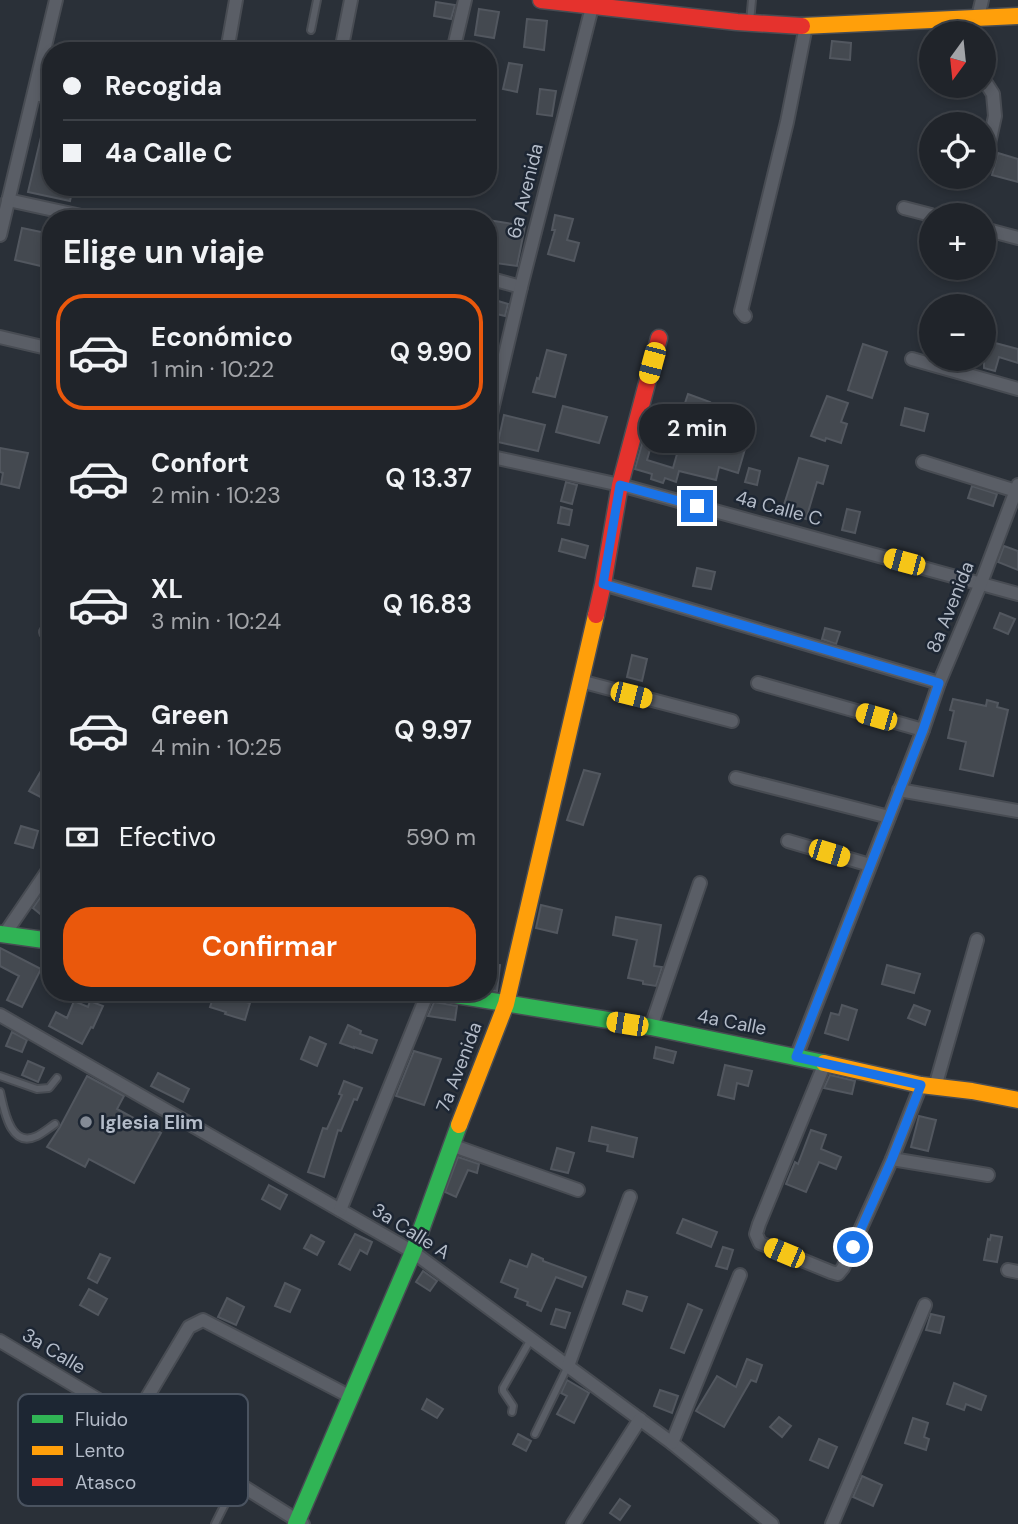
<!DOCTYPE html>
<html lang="es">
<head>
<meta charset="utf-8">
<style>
	:root { --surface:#20242a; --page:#282c32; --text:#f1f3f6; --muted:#a2a4a8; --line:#3d4147; --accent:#ea580c }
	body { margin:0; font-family:"DM Sans",sans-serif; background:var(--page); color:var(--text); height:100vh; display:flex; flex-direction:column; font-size:26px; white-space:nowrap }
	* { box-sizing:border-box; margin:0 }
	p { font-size:23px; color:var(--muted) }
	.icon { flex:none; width:38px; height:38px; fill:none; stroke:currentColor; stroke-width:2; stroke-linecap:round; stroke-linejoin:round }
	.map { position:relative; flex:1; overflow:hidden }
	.sheet { position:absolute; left:42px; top:210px; width:455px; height:791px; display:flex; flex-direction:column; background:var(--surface); border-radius:28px; box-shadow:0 4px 10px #0003,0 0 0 2px var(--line) }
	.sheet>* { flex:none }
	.hud { position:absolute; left:42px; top:42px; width:455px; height:154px; border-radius:28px; box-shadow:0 4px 10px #0003,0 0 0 2px var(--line); display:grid; align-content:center; height:154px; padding:0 21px; background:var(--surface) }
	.needle { width:46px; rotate:195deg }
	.fabs { position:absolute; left:919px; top:21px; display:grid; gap:14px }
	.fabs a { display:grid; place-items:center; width:77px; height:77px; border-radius:50%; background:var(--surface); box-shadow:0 4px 10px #0003,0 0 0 2px var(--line); font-size:35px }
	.end { position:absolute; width:32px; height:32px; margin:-16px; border:9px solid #1a73e8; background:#fff; box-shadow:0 0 0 4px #fff }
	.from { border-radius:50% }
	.bubble { position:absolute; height:49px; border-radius:24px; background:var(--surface); box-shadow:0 4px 10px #0003,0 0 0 2px var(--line); font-size:23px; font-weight:600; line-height:49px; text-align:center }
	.car { position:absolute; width:21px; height:42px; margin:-21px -10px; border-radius:9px; box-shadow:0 0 5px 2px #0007; background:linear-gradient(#f5c518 24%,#345 0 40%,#f5c518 0 76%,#345 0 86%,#f5c518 0) }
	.hud b { display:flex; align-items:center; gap:24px; height:66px; font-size:26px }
	.hud b+b { border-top:2px solid var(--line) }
	.hud i { width:18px; height:18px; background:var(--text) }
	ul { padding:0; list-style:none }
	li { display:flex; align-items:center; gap:21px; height:116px; margin:0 14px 10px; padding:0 7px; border:4px solid transparent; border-radius:28px }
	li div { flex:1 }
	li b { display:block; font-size:26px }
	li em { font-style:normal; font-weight:600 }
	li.active { border-color:var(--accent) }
	li>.icon { width:63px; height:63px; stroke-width:1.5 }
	h2 { padding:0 21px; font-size:32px; line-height:84px }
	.pay { display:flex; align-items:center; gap:18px; height:77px; padding:0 21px; font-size:26px }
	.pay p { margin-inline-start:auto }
	.button { display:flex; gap:14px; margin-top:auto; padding:14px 21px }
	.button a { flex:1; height:80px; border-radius:28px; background:var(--accent); color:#fff; font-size:28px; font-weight:600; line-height:80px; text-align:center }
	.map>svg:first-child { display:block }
	.building { fill:#444950; stroke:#52575f; stroke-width:2 }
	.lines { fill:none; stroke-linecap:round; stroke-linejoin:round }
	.lane-casing { stroke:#484c53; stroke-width:10 }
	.street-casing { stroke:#484c53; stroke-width:16 }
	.fast-casing { stroke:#484c53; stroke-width:19 }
	.slow-casing { stroke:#484c53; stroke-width:19 }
	.jam-casing { stroke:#484c53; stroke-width:19 }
	.lane { stroke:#5a5e66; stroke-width:6 }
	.street { stroke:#5a5e66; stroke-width:12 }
	.fast { stroke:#30b455; stroke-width:16 }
	.slow { stroke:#ff9f0a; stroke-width:16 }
	.jam { stroke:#e5322d; stroke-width:16 }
	.route { stroke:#1a73e8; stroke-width:9 }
	.poi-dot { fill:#848b96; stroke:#1d2633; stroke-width:2.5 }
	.labels { text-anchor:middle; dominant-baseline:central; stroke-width:5; stroke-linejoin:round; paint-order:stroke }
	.street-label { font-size:19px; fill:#b4bcc9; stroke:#1d2633 }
	.poi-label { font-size:19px; font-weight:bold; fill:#b4bcc9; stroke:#1d2633; text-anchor:start }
	.key { fill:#1d2633; stroke:#4a5360; stroke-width:2 }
	.key-label { font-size:19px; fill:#b4bcc9 }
</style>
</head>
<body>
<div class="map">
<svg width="1018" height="1524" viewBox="0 0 1018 1524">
	<rect width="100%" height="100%" fill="#2a3038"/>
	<!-- building -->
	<g class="building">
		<polygon points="436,2 455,5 451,19 434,16"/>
		<polygon points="479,9 499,12 494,38 475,35"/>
		<polygon points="527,19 547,21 544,50 524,47"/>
		<polygon points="832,41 851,43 850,60 830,58"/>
		<polygon points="509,63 522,65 517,92 503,89"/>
		<polygon points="540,89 556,91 552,116 537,114"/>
		<polygon points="41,137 51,138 51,187 73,187 70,201 28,192"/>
		<polygon points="998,153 1018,159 1018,182 992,175"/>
		<polygon points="555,215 573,219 567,240 579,243 574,261 548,254 555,230 552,230"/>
		<polygon points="488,220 525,226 517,266 488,262"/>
		<polygon points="22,228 51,234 51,242 45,267 15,260"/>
		<polygon points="488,298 508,304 505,316 488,312"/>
		<polygon points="984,340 1018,349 1018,363 999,357 995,371 984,368"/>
		<polygon points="863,344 887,352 872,398 848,390"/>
		<polygon points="547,350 566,355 555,397 533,392 537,378 539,379"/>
		<polygon points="688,394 710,402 707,410 725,415 717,441 745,449 738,473 719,467 716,480 679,471 676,482 665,478 663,483 651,479 652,474 635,469 647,426 656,429 647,460 673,468 683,433 676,430"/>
		<polygon points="827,396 848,403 841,422 847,424 841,443 826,438 825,441 811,436"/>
		<polygon points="563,406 607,417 599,443 556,432"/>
		<polygon points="905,408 928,414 924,431 901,425"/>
		<polygon points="504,415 545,425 538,451 498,442"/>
		<polygon points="0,448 28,453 19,488 1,484 3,473 0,472"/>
		<polygon points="799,458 828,466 823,484 817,482 806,519 782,511"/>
		<polygon points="749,468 760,471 757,485 745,482"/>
		<polygon points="566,482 577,485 572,504 561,501"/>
		<polygon points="972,486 997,494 993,506 968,498"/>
		<polygon points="561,507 572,510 569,525 558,523"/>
		<polygon points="847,509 860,512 855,533 842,530"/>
		<polygon points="562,539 588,546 585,558 559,551"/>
		<polygon points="1004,546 1018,551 1018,570 998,562"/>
		<polygon points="697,568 715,572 711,589 693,586"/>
		<polygon points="1000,613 1015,619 1008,634 994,628"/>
		<polygon points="825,628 840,632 836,644 822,639"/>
		<polygon points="632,655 647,659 642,681 627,677"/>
		<polygon points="953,699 986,706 987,700 998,703 997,707 1008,710 993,776 960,769 966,742 948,738 954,711 950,710"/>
		<polygon points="51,754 51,790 46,800 29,791"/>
		<polygon points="584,770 600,774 583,825 567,820"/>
		<polygon points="21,826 38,831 33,848 15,843"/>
		<polygon points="51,882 51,909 44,917 33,908"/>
		<polygon points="541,905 562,910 557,933 536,928"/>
		<polygon points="616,917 661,925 654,966 662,967 656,986 643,984 643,981 628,978 637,940 613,935"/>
		<polygon points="0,948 41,969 22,1007 7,1000 19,976 0,966"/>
		<polygon points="488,963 500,965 497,991 488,990"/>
		<polygon points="887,965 920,974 914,993 882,984"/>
		<polygon points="215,992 230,992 228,997 250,1003 245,1020 225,1014 226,1012 210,1007"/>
		<polygon points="74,1001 88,1007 90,1001 103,1006 93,1028 91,1027 82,1044 49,1026 56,1012 67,1018"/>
		<polygon points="434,1002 457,1006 455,1020 428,1016"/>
		<polygon points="842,1005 857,1010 848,1040 825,1033 831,1013 839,1015"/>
		<polygon points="914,1005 930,1011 925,1025 908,1018"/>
		<polygon points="348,1025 361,1031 360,1034 377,1040 372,1053 354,1047 354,1048 340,1043"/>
		<polygon points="12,1032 27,1040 22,1052 6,1046"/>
		<polygon points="310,1037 326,1044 317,1066 301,1059"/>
		<polygon points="656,1047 676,1052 673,1063 654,1058"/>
		<polygon points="414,1051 441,1059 424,1105 396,1096"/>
		<polygon points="28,1061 44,1068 38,1082 22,1075"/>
		<polygon points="725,1065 752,1071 748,1086 737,1083 734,1099 718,1095"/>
		<polygon points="158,1073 189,1089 183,1102 151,1086"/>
		<polygon points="830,1075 855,1081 852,1094 824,1088"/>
		<polygon points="87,1076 124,1096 117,1109 161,1133 134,1183 89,1159 85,1167 47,1147 60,1127"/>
		<polygon points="344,1081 362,1088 357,1100 354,1099 341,1131 338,1130 324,1177 308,1172 323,1128 327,1129 342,1095 339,1094"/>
		<polygon points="919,1116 936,1120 928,1151 911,1147"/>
		<polygon points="592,1127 637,1138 633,1157 607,1151 608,1145 589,1141"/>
		<polygon points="811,1130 826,1135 821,1149 841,1157 836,1169 819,1162 806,1192 786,1184 795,1162 798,1164"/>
		<polygon points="557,1148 574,1153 568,1173 551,1169"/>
		<polygon points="458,1157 479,1164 477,1173 468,1170 456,1197 445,1192"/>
		<polygon points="269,1185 287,1195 280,1209 262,1199"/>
		<polygon points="683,1219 717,1232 711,1247 677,1233"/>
		<polygon points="355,1234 372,1242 367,1254 360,1250 350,1270 339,1264"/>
		<polygon points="311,1235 324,1242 317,1255 304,1248"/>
		<polygon points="991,1235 1002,1237 997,1262 984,1260 988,1239 990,1240"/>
		<polygon points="723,1247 733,1250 727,1269 716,1266"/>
		<polygon points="100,1254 110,1258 97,1283 88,1278"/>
		<polygon points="532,1254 543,1259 543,1261 586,1277 582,1287 556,1277 541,1311 527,1305 528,1302 515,1297 518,1289 501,1282 510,1260 527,1267"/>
		<polygon points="423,1271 437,1281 430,1291 416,1282"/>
		<polygon points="285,1283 300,1290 290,1312 275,1306"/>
		<polygon points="89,1289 107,1299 98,1315 80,1305"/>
		<polygon points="627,1291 647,1297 642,1311 623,1304"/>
		<polygon points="227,1298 244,1307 236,1325 218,1317"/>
		<polygon points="688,1304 702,1310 684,1353 671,1348"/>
		<polygon points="556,1309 570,1313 565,1328 551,1324"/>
		<polygon points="931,1314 944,1317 940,1333 926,1330"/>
		<polygon points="747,1359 762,1365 756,1382 751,1380 724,1427 696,1411 717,1376 736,1387"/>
		<polygon points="567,1380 589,1393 574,1423 557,1414 567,1396 561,1393"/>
		<polygon points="954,1383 986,1396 981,1410 966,1404 964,1410 947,1404"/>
		<polygon points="660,1390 678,1396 672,1413 654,1406"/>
		<polygon points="427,1399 443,1409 437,1418 422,1409"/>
		<polygon points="779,1417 791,1426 782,1437 770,1427"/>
		<polygon points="913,1418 928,1423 924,1437 929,1439 926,1450 905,1443"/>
		<polygon points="518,1434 531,1441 526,1451 513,1444"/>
		<polygon points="819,1439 837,1447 828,1468 810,1460"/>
		<polygon points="862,1476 882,1485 873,1506 853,1497"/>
		<polygon points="620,1499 630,1506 620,1520 610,1513"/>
	</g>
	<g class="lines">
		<defs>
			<g id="lane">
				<polyline points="750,22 752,0"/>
				<polyline points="311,30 317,0"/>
				<polyline points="0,1076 37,1089 49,1088 57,1078"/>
				<path d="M0,1092c4,17 10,57 37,44 6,-3 12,-8 18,-12"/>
				<polyline points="512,1412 513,1406 503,1391 503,1388 531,1339"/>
				<polyline points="535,1434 568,1366"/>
				<polyline points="215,1524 236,1482"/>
			</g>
			<g id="street">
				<polyline points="978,17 982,0"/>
				<polyline points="227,51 236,0"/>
				<polyline points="341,51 351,0"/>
				<polyline points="453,51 465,0"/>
				<polyline points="984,80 993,94 995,116 988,148"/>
				<polyline points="34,94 51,97"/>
				<polyline points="8,200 95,219"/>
				<polyline points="904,208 931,215"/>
				<polyline points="984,229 1018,238"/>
				<polyline points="0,235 56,0"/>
				<polyline points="488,278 521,287"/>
				<polyline points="745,316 741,311 742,307 787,122 806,26"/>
				<polyline points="0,337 51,349"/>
				<polyline points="912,359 1018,389"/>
				<polyline points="488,427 521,287 592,7"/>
				<polyline points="488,456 620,485 1018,594"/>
				<polyline points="923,462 1016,491"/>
				<polyline points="603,584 939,683"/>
				<polyline points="46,632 51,626"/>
				<polyline points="580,681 732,721"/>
				<polyline points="758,683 923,730"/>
				<polyline points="736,778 889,817"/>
				<polyline points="899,790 1018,811"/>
				<polyline points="788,841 870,865"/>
				<polyline points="4,935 51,866"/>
				<polyline points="0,1015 413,1252 672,1443 772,1524"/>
				<polyline points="651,1027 700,883"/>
				<polyline points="796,1057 923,730 939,683 981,583 1018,485"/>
				<polyline points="825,1063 759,1224 756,1234 760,1243 831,1272 838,1274 843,1268 892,1159"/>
				<polyline points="921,1085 892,1159 988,1175"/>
				<polyline points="935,1087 977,940"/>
				<polyline points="451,1145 578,1190"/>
				<polyline points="340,1210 428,992"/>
				<polyline points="1008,1270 1018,1272"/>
				<polyline points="0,1341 236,1482 303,1524"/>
				<polyline points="568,1366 630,1197"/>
				<polyline points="133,1421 189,1327 203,1320 351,1397"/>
				<polyline points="672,1443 740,1275"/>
				<polyline points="573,1524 640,1419"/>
				<polyline points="832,1524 925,1305"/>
			</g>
			<g id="fast">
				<polyline points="0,934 51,941"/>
				<polyline points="437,992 651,1027 824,1063"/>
				<polyline points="296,1524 413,1252 459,1125"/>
			</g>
			<g id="slow">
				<polyline points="802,26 1018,16"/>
				<polyline points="824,1063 921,1085 972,1091 1018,1100"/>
				<polyline points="459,1125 506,1004 596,615"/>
			</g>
			<g id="jam">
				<polyline points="541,0 737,22 802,26"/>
				<polyline points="596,615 603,584 620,485 659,338"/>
			</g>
		</defs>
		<!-- lane casing -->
		<use href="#lane" class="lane-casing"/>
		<!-- street casing -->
		<use href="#street" class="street-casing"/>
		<!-- fast casing -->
		<use href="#fast" class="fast-casing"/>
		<!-- slow casing -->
		<use href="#slow" class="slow-casing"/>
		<!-- jam casing -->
		<use href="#jam" class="jam-casing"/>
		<!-- lane -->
		<use href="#lane" class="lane"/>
		<!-- street -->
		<use href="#street" class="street"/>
		<!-- fast -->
		<use href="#fast" class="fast"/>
		<!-- slow -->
		<use href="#slow" class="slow"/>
		<!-- jam -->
		<use href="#jam" class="jam"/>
	</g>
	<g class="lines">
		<!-- route -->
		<polyline class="route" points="697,506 620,485 603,584 939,683 923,730 796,1057 921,1085 892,1159 853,1247"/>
	</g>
	<!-- markers -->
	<circle class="poi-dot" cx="86" cy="1122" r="7"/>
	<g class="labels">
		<!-- street labels -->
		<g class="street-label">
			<text transform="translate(525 191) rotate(-76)">6a Avenida</text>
			<text transform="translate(779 508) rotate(15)">4a Calle C</text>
			<text transform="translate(950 607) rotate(-68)">8a Avenida</text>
			<text transform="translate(732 1022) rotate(11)">4a Calle</text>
			<text transform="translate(459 1067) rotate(-69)">7a Avenida</text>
			<text transform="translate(411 1231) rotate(32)">3a Calle A</text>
			<text transform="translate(54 1351) rotate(31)">3a Calle</text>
		</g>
		<!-- poi labels -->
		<g class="poi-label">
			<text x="100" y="1122">Iglesia Elim</text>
		</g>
	</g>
	<!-- legend -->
	<rect x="18" y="1394" width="230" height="112" rx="10" class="key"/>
	<rect x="32" y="1415" width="31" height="8" fill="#30b455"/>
	<rect x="32" y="1446" width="31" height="9" fill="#ff9f0a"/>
	<rect x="32" y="1478" width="31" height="8" fill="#e5322d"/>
	<g class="key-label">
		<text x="75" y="1426">Fluido</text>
		<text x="75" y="1457">Lento</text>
		<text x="75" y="1489">Atasco</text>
	</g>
</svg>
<div class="fabs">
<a><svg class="needle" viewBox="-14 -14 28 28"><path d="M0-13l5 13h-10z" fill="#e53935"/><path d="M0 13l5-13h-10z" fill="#a2a4a8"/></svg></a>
<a><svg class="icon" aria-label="locate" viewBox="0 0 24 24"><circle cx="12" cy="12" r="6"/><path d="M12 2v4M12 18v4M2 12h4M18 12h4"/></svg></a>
<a>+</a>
<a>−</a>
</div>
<i class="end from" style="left:853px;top:1247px"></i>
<i class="end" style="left:697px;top:506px"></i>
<div class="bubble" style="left:639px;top:404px;width:116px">2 min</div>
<i class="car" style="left:652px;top:363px;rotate:195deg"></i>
<i class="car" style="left:904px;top:562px;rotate:285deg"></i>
<i class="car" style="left:631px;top:695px;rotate:104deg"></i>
<i class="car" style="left:876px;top:717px;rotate:286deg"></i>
<i class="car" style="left:829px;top:853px;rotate:107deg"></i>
<i class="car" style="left:627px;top:1024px;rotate:279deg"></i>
<i class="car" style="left:784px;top:1253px;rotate:293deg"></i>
<div class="hud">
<b><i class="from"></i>Recogida</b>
<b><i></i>4a Calle C</b>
</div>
<section class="sheet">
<h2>Elige un viaje</h2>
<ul>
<li class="active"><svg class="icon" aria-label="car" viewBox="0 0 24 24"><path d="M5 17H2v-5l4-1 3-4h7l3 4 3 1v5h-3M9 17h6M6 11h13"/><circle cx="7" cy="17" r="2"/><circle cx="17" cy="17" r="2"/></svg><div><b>Económico</b><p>1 min · 10:22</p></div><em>Q 9.90</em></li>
<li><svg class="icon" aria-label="car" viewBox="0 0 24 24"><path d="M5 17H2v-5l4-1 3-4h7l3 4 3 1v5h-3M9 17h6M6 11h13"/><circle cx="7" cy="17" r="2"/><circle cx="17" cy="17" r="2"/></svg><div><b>Confort</b><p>2 min · 10:23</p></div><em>Q 13.37</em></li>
<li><svg class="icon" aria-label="car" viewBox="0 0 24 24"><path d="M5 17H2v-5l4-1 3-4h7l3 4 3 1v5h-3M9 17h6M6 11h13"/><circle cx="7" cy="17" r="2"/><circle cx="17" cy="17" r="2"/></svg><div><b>XL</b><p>3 min · 10:24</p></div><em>Q 16.83</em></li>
<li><svg class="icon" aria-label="car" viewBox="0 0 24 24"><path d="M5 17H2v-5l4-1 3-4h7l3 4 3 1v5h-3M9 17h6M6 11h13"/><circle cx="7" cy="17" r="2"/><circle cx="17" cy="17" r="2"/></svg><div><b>Green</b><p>4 min · 10:25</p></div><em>Q 9.97</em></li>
</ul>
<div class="pay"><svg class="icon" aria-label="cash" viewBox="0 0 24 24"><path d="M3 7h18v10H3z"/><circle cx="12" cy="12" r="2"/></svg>Efectivo<p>590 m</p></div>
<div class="button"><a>Confirmar</a></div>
</section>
</div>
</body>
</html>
